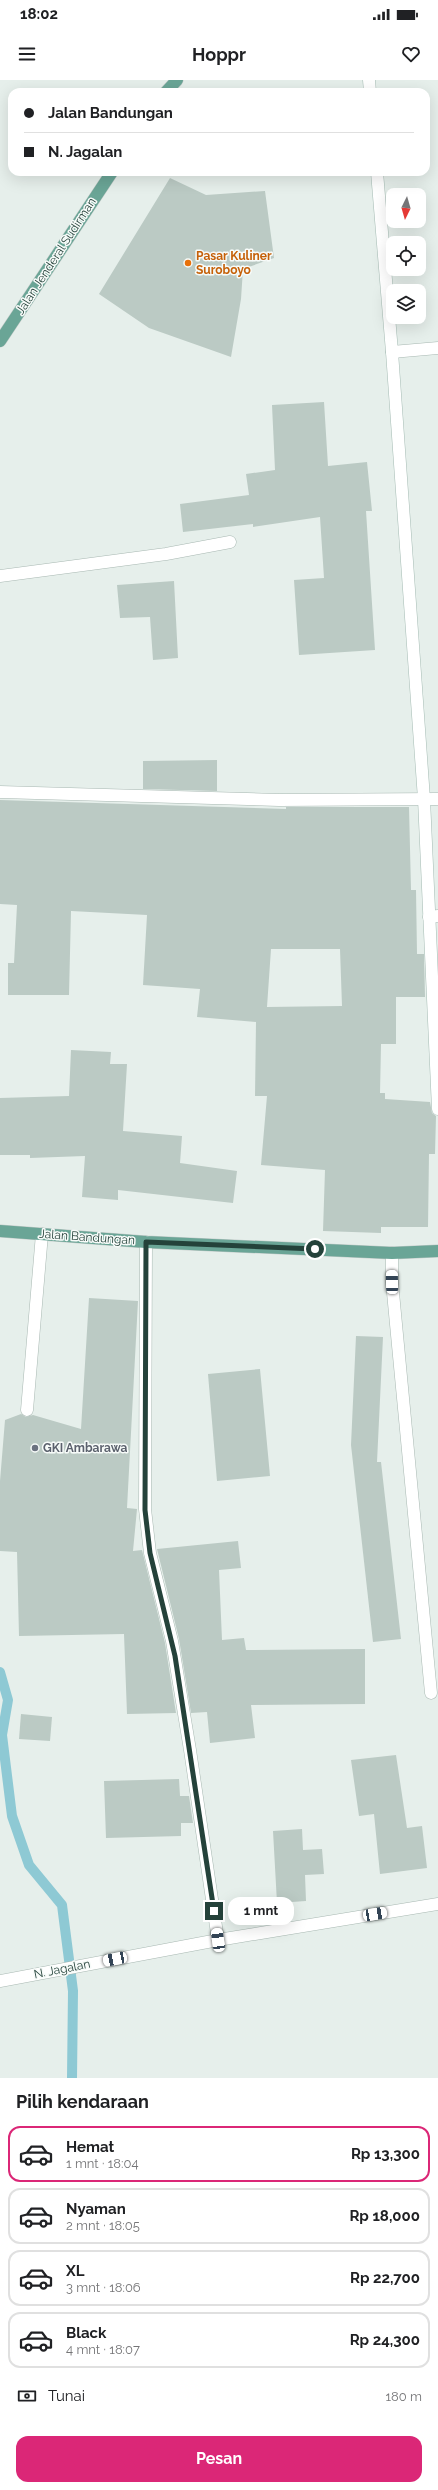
<!DOCTYPE html>
<html lang="id">
<head>
<meta charset="utf-8">
<style>
	:root { --surface:#fff; --page:#f6f6f6; --text:#202124; --muted:#757577; --line:#e0e0e0; --accent:#db2777 }
	body { margin:0; font-family:Raleway,sans-serif; background:var(--page); color:var(--text); height:100vh; display:flex; flex-direction:column; font-size:15px; white-space:nowrap }
	* { box-sizing:border-box; margin:0 }
	p { font-size:13px; color:var(--muted) }
	.icon { flex:none; width:22px; height:22px; fill:none; stroke:currentColor; stroke-width:2; stroke-linecap:round; stroke-linejoin:round }
	.map { position:relative; height:1998px; overflow:hidden }
	.panel { display:flex; flex-direction:column; background:var(--surface); flex:1 }
	.panel>* { flex:none }
	.guide { position:absolute; left:8px; top:8px; width:422px; height:88px; border-radius:12px; box-shadow:0 4px 16px #0002; display:grid; align-content:center; height:88px; padding:0 16px; background:var(--surface) }
	.needle { width:26px; rotate:185deg }
	.buttons { position:absolute; left:386px; top:108px; display:grid; gap:8px }
	.buttons a { display:grid; place-items:center; width:40px; height:40px; border-radius:8px; background:var(--surface); box-shadow:0 4px 16px #0002; font-size:20px }
	.end { position:absolute; width:18px; height:18px; margin:-9px; border:5px solid #24423a; background:#fff; box-shadow:0 0 0 2px #fff }
	.from { border-radius:50% }
	.bubble { position:absolute; height:28px; border-radius:12px; background:var(--surface); box-shadow:0 4px 16px #0002; font-size:13px; font-weight:700; line-height:28px; text-align:center }
	.car { position:absolute; width:12px; height:24px; margin:-12px -6px; border-radius:5px; box-shadow:0 0 3px 1px #0007; background:linear-gradient(#fff 24%,#345 0 40%,#fff 0 76%,#345 0 86%,#fff 0) }
	.guide b { display:flex; align-items:center; gap:14px; height:38px; font-size:15px }
	.guide b+b { border-top:1px solid var(--line) }
	.guide i { width:10px; height:10px; background:var(--text) }
	ul { padding:0; list-style:none }
	li { display:flex; align-items:center; gap:12px; height:56px; margin:0 8px 6px; padding:0 8px; border:2px solid var(--line); border-radius:12px }
	li div { flex:1 }
	li b { display:block; font-size:15px }
	li em { font-style:normal; font-weight:700 }
	li.active { border-color:var(--accent) }
	li>.icon { width:36px; height:36px; stroke-width:1.5 }
	h2 { padding:0 16px; font-size:18px; line-height:48px }
	.pay { display:flex; align-items:center; gap:10px; height:44px; padding:0 16px; font-size:15px }
	.pay p { margin-inline-start:auto }
	.cta { display:flex; gap:8px; margin-top:auto; padding:8px 16px }
	.cta a { flex:1; height:46px; border-radius:12px; background:var(--accent); color:#fff; font-size:16px; font-weight:700; line-height:46px; text-align:center }
	.status { display:flex; justify-content:space-between; align-items:center; height:28px; padding:0 20px; background:var(--surface); direction:ltr }
	.status svg { height:11px; fill:currentColor }
	header { display:flex; justify-content:space-between; align-items:center; height:52px; padding:0 16px; background:var(--surface); font-size:18px; font-weight:700 }
	.map>svg:first-child { display:block }
	.lines { fill:none; stroke-linecap:round; stroke-linejoin:round }
	.stream { stroke:#8ec9d4; stroke-width:10 }
	.building { fill:#bbcac4; fill-rule:evenodd }
	.lane-casing { stroke:#a8b8b2; stroke-width:13 }
	.street-casing { stroke:#a8b8b2; stroke-width:13 }
	.secondary-casing { stroke:#a4bbb3; stroke-width:13 }
	.primary-casing { stroke:#c2cac8; stroke-width:13 }
	.lane { stroke:#fff; stroke-width:12 }
	.street { stroke:#fff; stroke-width:12 }
	.secondary { stroke:#fff; stroke-width:12 }
	.primary { stroke:#6aa596; stroke-width:12 }
	.route { stroke:#24423a; stroke-width:5 }
	.food-dot { fill:#e8710a; stroke:#f7fbf9; stroke-width:1.5 }
	.worship-dot { fill:#6b7280; stroke:#f7fbf9; stroke-width:1.5 }
	.labels { text-anchor:middle; dominant-baseline:central; stroke-width:3; stroke-linejoin:round; paint-order:stroke }
	.street-label { font-size:12px; fill:#24423a; stroke:#f7fbf9 }
	.food-label { font-size:12px; font-weight:bold; fill:#c56008; stroke:#f7fbf9; text-anchor:start }
	.worship-label { font-size:12px; font-weight:bold; fill:#5b616d; stroke:#f7fbf9; text-anchor:start }
</style>
</head>
<body>
<div class="status"><b>18:02</b><svg viewBox="0 0 49 12"><path d="M0 12V9h3v3zM5 12V6h3v6zM10 12V3h3v9zM15 12V0h3v12zM26 1h20v11H26zM47 4h2v5h-2z"/></svg></div>
<header><svg class="icon" aria-label="menu" viewBox="0 0 24 24"><path d="M4 6h16M4 12h16M4 18h16"/></svg>Hoppr<svg class="icon" aria-label="heart" viewBox="0 0 24 24"><path d="M12 20l-8-8c-3-5 5-10 8-4 3-6 11-1 8 4z"/></svg></header>
<div class="map">
<svg width="438" height="1998" viewBox="0 0 438 1998">
	<rect width="100%" height="100%" fill="#e6efeb"/>
	<g class="lines">
		<!-- stream -->
		<polyline class="stream" points="0,1592 8,1620 2,1655 12,1736 29,1785 62,1825 73,1911 72,1998"/>
	</g>
	<!-- building -->
	<g class="building">
		<polygon points="170,98 206,115 265,111 274,178 243,189 241,219 231,277 149,248 99,214"/>
		<polygon points="324,322 328,386 367,382 372,431 366,431 375,570 299,575 294,500 324,498 320,437 253,447 253,444 183,452 180,424 249,415 246,394 275,390 272,325"/>
		<polygon points="174,501 178,578 153,580 150,537 120,538 117,505"/>
		<polygon points="217,680 217,711 143,709 143,681"/>
		<path d="M0,720l286,9v-2h123l2,83h5l1,64h7l1,43h-29v47h-15l-1,49h5v6l45,3 2,11 4,3 -1,38h-6l-1,73h-47v6l-58,-2 2,-61 -64,-5 6,-69h-12l1,-74 -59,-5 3,-28 -57,-4 4,-70 -76,-4 -2,84h-61v-32h6l3,-58 -17,-1zM271,869h69l2,57 -75,1z"/>
		<polygon points="71,970 111,972 110,984 127,984 123,1051 182,1056 180,1083 237,1091 233,1123 118,1110 118,1120 82,1117 85,1076 30,1078 30,1075 0,1075 0,1018 69,1016"/>
		<polygon points="89,1218 138,1221 127,1428 137,1429 133,1471 142,1470 165,1563 176,1633 127,1634 124,1554 19,1556 17,1472 0,1471 0,1401 5,1340 21,1334 26,1337 33,1335 81,1349"/>
		<polygon points="356,1256 383,1257 377,1382 381,1382 401,1559 373,1562 351,1365"/>
		<polygon points="260,1289 270,1396 217,1401 208,1294"/>
		<polygon points="238,1461 241,1488 219,1490 222,1560 244,1558 246,1570 365,1569 365,1624 251,1625 255,1658 210,1663 207,1632 191,1633 179,1559 157,1469"/>
		<polygon points="21,1634 52,1637 50,1661 19,1659"/>
		<polygon points="396,1675 407,1748 422,1746 427,1788 380,1794 374,1734 359,1736 351,1680"/>
		<polygon points="179,1699 180,1716 189,1716 193,1743 181,1743 181,1756 106,1758 104,1701"/>
		<polygon points="302,1749 303,1770 322,1769 324,1794 305,1795 306,1821 277,1823 273,1751"/>
	</g>
	<g class="lines">
		<defs>
			<g id="lane">
				<polyline points="392,1173 392,1202 431,1613"/>
				<polyline points="27,1330 42,1154"/>
			</g>
			<g id="street">
				<polyline points="392,272 438,268"/>
				<polyline points="0,496 166,474 230,462"/>
				<polyline points="0,712 279,720 438,719"/>
				<polyline points="429,837 438,836"/>
				<polyline points="146,1162 145,1429 150,1473 172,1561 190,1670 218,1860"/>
				<polyline points="0,1901 218,1860 438,1824"/>
			</g>
			<g id="secondary">
				<polyline points="369,0 370,12"/>
				<polyline points="377,92 392,272 424,719 438,1029"/>
			</g>
			<g id="primary">
				<polyline points="166,12 177,0"/>
				<polyline points="0,261 112,92"/>
				<polyline points="0,1151 146,1162 392,1173 438,1171"/>
			</g>
		</defs>
		<!-- lane casing -->
		<use href="#lane" class="lane-casing"/>
		<!-- street casing -->
		<use href="#street" class="street-casing"/>
		<!-- secondary casing -->
		<use href="#secondary" class="secondary-casing"/>
		<!-- primary casing -->
		<use href="#primary" class="primary-casing"/>
		<!-- lane -->
		<use href="#lane" class="lane"/>
		<!-- street -->
		<use href="#street" class="street"/>
		<!-- secondary -->
		<use href="#secondary" class="secondary"/>
		<!-- primary -->
		<use href="#primary" class="primary"/>
	</g>
	<g class="lines">
		<!-- route -->
		<polyline class="route" points="214,1831 175,1576 150,1473 145,1430 146,1162 315,1169"/>
	</g>
	<!-- markers -->
	<circle class="food-dot" cx="188" cy="183" r="4"/>
	<circle class="worship-dot" cx="35" cy="1368" r="4"/>
	<g class="labels">
		<!-- street labels -->
		<g class="street-label">
			<text transform="translate(56 176) rotate(-57)">Jalan Jenderal Sudirman</text>
			<text transform="translate(87 1157) rotate(4)">Jalan Bandungan</text>
			<text transform="translate(62 1889) rotate(-11)">N. Jagalan</text>
		</g>
		<!-- food labels -->
		<g class="food-label">
			<text x="196" y="176">Pasar Kuliner<tspan x="196" dy="14">Suroboyo</tspan></text>
		</g>
		<!-- worship labels -->
		<g class="worship-label">
			<text x="43" y="1368">GKI Ambarawa</text>
		</g>
	</g>
</svg>
<div class="buttons">
<a><svg class="needle" viewBox="-14 -14 28 28"><path d="M0-13l5 13h-10z" fill="#e53935"/><path d="M0 13l5-13h-10z" fill="#757577"/></svg></a>
<a><svg class="icon" aria-label="locate" viewBox="0 0 24 24"><circle cx="12" cy="12" r="6"/><path d="M12 2v4M12 18v4M2 12h4M18 12h4"/></svg></a>
<a><svg class="icon" aria-label="layers" viewBox="0 0 24 24"><path d="M12 4l9 5-9 5-9-5zM3 14l9 5 9-5"/></svg></a>
</div>
<i class="end from" style="left:315px;top:1169px"></i>
<i class="end" style="left:214px;top:1831px"></i>
<div class="bubble" style="left:228px;top:1817px;width:66px">1 mnt</div>
<i class="car" style="left:392px;top:1202px;rotate:359deg"></i>
<i class="car" style="left:375px;top:1834px;rotate:81deg"></i>
<i class="car" style="left:218px;top:1860px;rotate:352deg"></i>
<i class="car" style="left:115px;top:1879px;rotate:259deg"></i>
<div class="guide">
<b><i class="from"></i>Jalan Bandungan</b>
<b><i></i>N. Jagalan</b>
</div>
</div>
<section class="panel">
<h2>Pilih kendaraan</h2>
<ul>
<li class="active"><svg class="icon" aria-label="car" viewBox="0 0 24 24"><path d="M5 17H2v-5l4-1 3-4h7l3 4 3 1v5h-3M9 17h6M6 11h13"/><circle cx="7" cy="17" r="2"/><circle cx="17" cy="17" r="2"/></svg><div><b>Hemat</b><p>1 mnt · 18:04</p></div><em>Rp 13,300</em></li>
<li><svg class="icon" aria-label="car" viewBox="0 0 24 24"><path d="M5 17H2v-5l4-1 3-4h7l3 4 3 1v5h-3M9 17h6M6 11h13"/><circle cx="7" cy="17" r="2"/><circle cx="17" cy="17" r="2"/></svg><div><b>Nyaman</b><p>2 mnt · 18:05</p></div><em>Rp 18,000</em></li>
<li><svg class="icon" aria-label="car" viewBox="0 0 24 24"><path d="M5 17H2v-5l4-1 3-4h7l3 4 3 1v5h-3M9 17h6M6 11h13"/><circle cx="7" cy="17" r="2"/><circle cx="17" cy="17" r="2"/></svg><div><b>XL</b><p>3 mnt · 18:06</p></div><em>Rp 22,700</em></li>
<li><svg class="icon" aria-label="car" viewBox="0 0 24 24"><path d="M5 17H2v-5l4-1 3-4h7l3 4 3 1v5h-3M9 17h6M6 11h13"/><circle cx="7" cy="17" r="2"/><circle cx="17" cy="17" r="2"/></svg><div><b>Black</b><p>4 mnt · 18:07</p></div><em>Rp 24,300</em></li>
</ul>
<div class="pay"><svg class="icon" aria-label="cash" viewBox="0 0 24 24"><path d="M3 7h18v10H3z"/><circle cx="12" cy="12" r="2"/></svg>Tunai<p>180 m</p></div>
<div class="cta"><a>Pesan</a></div>
</section>
</body>
</html>
